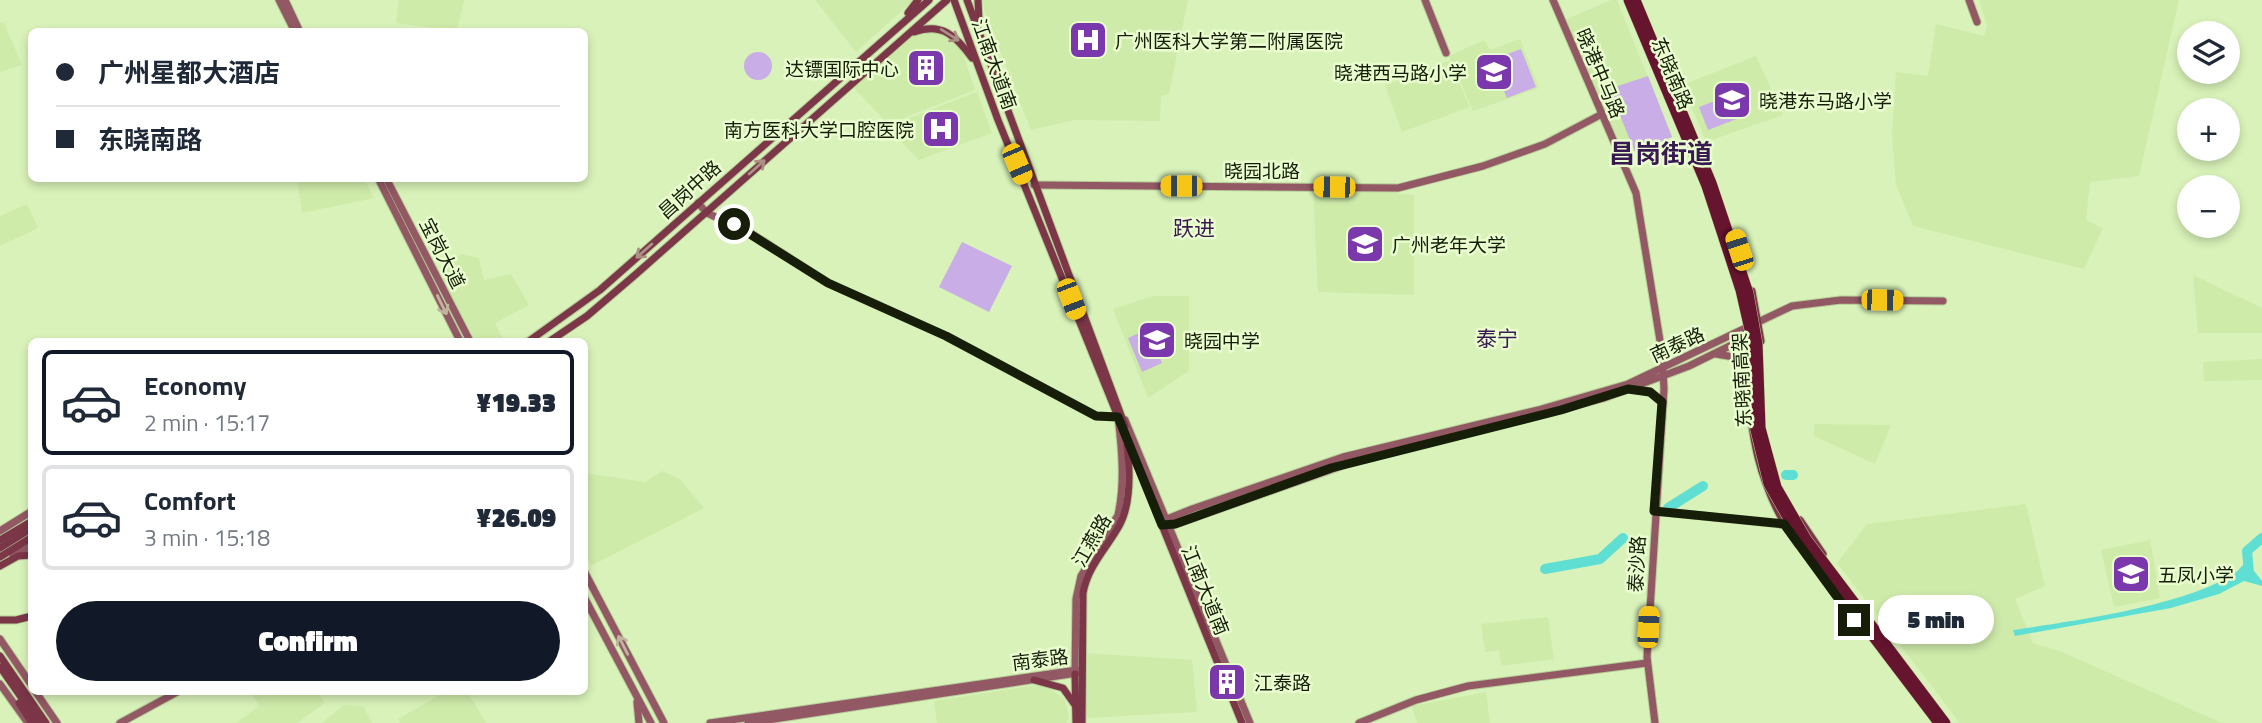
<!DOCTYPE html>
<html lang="en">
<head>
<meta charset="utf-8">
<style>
	:root { --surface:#fff; --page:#f6f6f7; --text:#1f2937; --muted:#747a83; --line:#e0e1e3; --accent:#111827 }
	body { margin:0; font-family:"Titillium Web","Noto Sans SC",sans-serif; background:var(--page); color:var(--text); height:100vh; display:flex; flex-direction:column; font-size:26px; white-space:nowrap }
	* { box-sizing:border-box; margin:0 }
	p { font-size:23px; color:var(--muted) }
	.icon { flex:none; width:38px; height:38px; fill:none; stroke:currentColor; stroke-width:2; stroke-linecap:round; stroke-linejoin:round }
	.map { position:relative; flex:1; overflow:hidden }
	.panel { position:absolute; left:28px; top:338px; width:560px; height:357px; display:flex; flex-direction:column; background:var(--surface); border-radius:10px; box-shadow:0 4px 10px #0003 }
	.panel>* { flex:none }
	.guide { position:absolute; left:28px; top:28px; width:560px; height:154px; border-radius:10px; box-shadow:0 4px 10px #0003; display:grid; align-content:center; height:154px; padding:0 28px; background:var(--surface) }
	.buttons { position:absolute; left:2177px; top:21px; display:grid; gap:14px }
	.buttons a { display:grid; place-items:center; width:63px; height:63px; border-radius:50%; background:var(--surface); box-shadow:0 4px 10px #0003; font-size:35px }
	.end { position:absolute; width:32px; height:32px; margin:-16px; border:9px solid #161e09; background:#fff; box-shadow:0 0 0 4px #fff }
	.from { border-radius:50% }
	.bubble { position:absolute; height:49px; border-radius:24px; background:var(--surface); box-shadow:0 4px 10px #0003; font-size:23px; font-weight:800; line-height:49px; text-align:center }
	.car { position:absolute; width:21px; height:42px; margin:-21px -10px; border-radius:9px; box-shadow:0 0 5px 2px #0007; background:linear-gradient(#f5c518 24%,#345 0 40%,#f5c518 0 76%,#345 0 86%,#f5c518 0) }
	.guide b { display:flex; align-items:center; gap:24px; height:66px; font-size:26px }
	.guide b+b { border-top:2px solid var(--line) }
	.guide i { width:18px; height:18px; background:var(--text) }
	ul { padding:12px 0 0; list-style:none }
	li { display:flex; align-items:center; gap:21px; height:105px; margin:0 14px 10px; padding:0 14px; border:4px solid var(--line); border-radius:10px }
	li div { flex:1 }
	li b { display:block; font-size:26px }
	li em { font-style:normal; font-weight:800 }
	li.selected { border-color:var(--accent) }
	li>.icon { width:63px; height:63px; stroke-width:1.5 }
	.primary-button { display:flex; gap:14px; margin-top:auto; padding:14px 28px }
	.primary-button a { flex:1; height:80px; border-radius:42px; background:var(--accent); color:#fff; font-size:28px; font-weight:800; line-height:80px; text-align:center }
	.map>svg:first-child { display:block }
	.built { fill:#cfebaa }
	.green { fill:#c9ade6 }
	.water { fill:#5fdfd3 }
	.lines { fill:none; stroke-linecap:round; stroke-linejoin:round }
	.river { stroke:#5fdfd3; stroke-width:10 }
	.secondary-casing { stroke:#b6cc99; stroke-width:9 }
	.primary-casing { stroke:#b6cc99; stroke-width:9 }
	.secondary { stroke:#925864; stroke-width:7 }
	.primary { stroke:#7b3647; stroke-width:7 }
	.highway-bridge-casing { stroke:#b6cc99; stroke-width:10; stroke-linecap:butt }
	.highway-bridge { stroke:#66152f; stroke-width:9 }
	.oneway { stroke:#ac9084 }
	.oneway2 { stroke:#c2b39f }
	.route { stroke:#161e09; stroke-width:9 }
	.labels { text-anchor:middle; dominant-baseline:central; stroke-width:5; stroke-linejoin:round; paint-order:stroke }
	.poi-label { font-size:19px; fill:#161e09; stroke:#e9fdcf; text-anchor:start }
	.street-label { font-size:19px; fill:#161e09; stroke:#e9fdcf }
	.neighbourhood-label { font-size:21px; fill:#381951; stroke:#e9fdcf }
	.district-label { font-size:26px; font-weight:bold; fill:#381951; stroke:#e9fdcf }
</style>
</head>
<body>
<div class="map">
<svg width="2262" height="723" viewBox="0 0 2262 723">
	<rect width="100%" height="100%" fill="#d9f2b9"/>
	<!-- built -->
	<g class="built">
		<polygon points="399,0 464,0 457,31 396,23"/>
		<polygon points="815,0 914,0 856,52"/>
		<polygon points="983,0 1188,0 1169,94 1161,96 1160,121 1074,120 1031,130 985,14"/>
		<polygon points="1611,0 1617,0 1672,137 1620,157 1562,21"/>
		<polygon points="1979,0 2179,0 2139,176 2090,182 2086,220 2103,228 2084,269 1913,226 1896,185 1892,135 1896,72 1928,76 1936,24 1984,36 1987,26"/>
		<polygon points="0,22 4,23 22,65 0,72"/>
		<polygon points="938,30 960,45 975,90 888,124 852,86 910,35"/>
		<polygon points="1520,39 1539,88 1473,111 1449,56 1484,40 1490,50"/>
		<polygon points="1756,56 1783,115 1706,142 1682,85"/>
		<polygon points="1449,61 1470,107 1402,132 1385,85"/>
		<polygon points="977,92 992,133 919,160 893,133 891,125"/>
		<polygon points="297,179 364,179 374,198 302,213"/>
		<polygon points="1313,186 1414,195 1414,295 1318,292"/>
		<polygon points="27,204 38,228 0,246 0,216"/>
		<polygon points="462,254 479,258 484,280 511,274 529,305 495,323 503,339 476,341 438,273 453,258"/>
		<polygon points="2193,275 2262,308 2262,333 2198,333"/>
		<polygon points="1153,296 1189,296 1189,371 1148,398 1113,309"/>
		<polygon points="2262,359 2262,380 2204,381 2203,362"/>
		<polygon points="1814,424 1891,425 1875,464 1814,436"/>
		<polygon points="662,471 680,479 704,508 591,566 585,552 585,473 645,482"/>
		<polygon points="2026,504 2045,586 2015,599 2033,643 2062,652 2222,723 1960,723 1837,563 1867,524"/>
		<polygon points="2150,540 2160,598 2114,607 2101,550"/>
		<polygon points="1548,617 1554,659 1501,666 1499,650 1485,652 1481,624"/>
		<polygon points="1084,653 1192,660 1197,712 1087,718"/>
		<polygon points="1037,685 1049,688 1065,700 1069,718 1066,723 937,723 934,701"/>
		<polygon points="250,691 317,691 325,703 297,723 236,723 259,706"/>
		<polygon points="447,691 467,691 486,723 400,723 398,719"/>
		<polygon points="1486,692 1490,723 1417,723 1412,706"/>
		<polygon points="344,705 364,707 372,723 322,723"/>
	</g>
	<!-- green -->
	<g class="green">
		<polygon points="1521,49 1536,87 1507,98 1491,60"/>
		<circle cx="758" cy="66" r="14"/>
		<polygon points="1648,76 1672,137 1635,152 1609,89"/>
		<polygon points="1738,92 1747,115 1708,130 1699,107"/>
		<polygon points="962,242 1012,266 989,312 939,287"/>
		<polygon points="1148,329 1162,363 1142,372 1128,338"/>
	</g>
	<!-- water -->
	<path class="water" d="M2247,562l15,19v5l-18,-5 -25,13 -48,14 -156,28 -2,-6c60,-9 172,-24 222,-57 4,-3 7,-8 12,-11z"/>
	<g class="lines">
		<!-- river -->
		<g class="river">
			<polyline points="1786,475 1793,475"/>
			<polyline points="1668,508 1703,486"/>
			<polyline points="1545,569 1600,559 1623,538"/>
			<polyline points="2249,573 2247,551 2262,538"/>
		</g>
		<defs>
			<g id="secondary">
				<polyline points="279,0 295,32"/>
				<polyline points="285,0 300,32"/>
				<polyline points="1425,0 1446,53"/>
				<polyline points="1553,0 1636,193 1662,353 1664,389 1647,657 1655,723"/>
				<polyline points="1969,0 1977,22"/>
				<polyline points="378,178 460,341"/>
				<polyline points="386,178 470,341"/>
				<polyline points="1034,185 1398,188 1483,166 1545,144 1602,114"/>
				<path d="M698,203l9,10 45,21 76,49 118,53 150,80 22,1c4,32 7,67 0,98l-37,61 -5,23 -1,75"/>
				<polyline points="1752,332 1746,338 1689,366 1604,398 1347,464 1173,525 1162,525 1167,519 1192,509 1343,457 1538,410 1628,384 1792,306 1841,300 1943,301"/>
				<polyline points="1716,354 1734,357 1747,370"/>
				<polyline points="1632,389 1650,392 1663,402"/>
				<polyline points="1125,420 1250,723"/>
				<polyline points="1654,511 1789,525"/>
				<polyline points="0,531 32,511"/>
				<polyline points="13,556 32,545"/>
				<polyline points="584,571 664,723"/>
				<polyline points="584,597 651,723"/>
				<polyline points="0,639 32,686"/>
				<polyline points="0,684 28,723"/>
				<polyline points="35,691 57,723"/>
				<polyline points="637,702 639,723"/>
				<polyline points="120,723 179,691"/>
				<polyline points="710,723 1077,670"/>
				<polyline points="748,723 1077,673"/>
				<polyline points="1359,723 1416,700 1468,686 1647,663"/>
			</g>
			<g id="primary">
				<polyline points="954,0 998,120 1242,723"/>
				<polyline points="967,0 1125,426"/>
				<polyline points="978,0 979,21"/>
				<polyline points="908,13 918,0"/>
				<path d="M914,32c28,-10 42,4 58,26"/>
				<polyline points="1752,291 1761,341"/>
				<polyline points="529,341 600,290 929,0"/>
				<polyline points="550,341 587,316 635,275 947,0"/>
				<path d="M1747,364c2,67 11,125 51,180"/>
				<polyline points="1800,520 1823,554"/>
				<polyline points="0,540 32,521"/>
				<polyline points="0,548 32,528"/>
				<polyline points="0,557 32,537"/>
				<polyline points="0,566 18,556 32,555"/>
				<polyline points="0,620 16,620 32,616"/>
				<polyline points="0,656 46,723"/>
				<polyline points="0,667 39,723"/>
				<polyline points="1075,674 1076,723"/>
				<polyline points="1034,680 1063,688 1075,705"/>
				<polyline points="19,703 32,723"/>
				<path d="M1082,723l1,-130c5,-27 23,-44 36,-67 13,-23 11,-56 8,-81"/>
			</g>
		</defs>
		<!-- secondary casing -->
		<use href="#secondary" class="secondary-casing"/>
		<!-- primary casing -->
		<use href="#primary" class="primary-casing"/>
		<!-- secondary -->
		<use href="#secondary" class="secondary"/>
		<!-- primary -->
		<use href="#primary" class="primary"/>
		<defs>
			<g id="highway-bridge">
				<polyline points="1628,0 1706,186 1740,290 1750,334 1754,426 1768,484 1802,544 1938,723"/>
				<polyline points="1636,0 1712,183 1749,293 1758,344 1761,428 1777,487 1807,539 1946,723"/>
			</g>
		</defs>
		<!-- highway-bridge casing -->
		<use href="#highway-bridge" class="highway-bridge-casing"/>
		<!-- highway-bridge -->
		<use href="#highway-bridge" class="highway-bridge"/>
	</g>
	<!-- one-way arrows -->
	<defs><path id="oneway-shaft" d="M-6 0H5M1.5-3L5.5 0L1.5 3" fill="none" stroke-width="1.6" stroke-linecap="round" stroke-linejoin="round" transform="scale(1.75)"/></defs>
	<g class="oneway">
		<use href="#oneway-shaft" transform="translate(950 35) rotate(32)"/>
		<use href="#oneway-shaft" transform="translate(757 167) rotate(-42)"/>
		<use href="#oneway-shaft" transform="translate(644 251) rotate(138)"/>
	</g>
	<g class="oneway2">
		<use href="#oneway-shaft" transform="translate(442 305) rotate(64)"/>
		<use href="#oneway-shaft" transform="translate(623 645) rotate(-117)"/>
	</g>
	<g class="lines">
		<!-- route -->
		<polyline class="route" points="734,224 828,283 946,336 1096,416 1118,417 1162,525 1175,524 1331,468 1561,410 1628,389 1650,392 1662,402 1654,511 1784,524 1854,620"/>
	</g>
	<!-- icons -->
	<defs>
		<symbol id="hospital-square" viewBox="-11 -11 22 22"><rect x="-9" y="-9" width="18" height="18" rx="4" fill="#7a38ac" stroke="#e9fdcf"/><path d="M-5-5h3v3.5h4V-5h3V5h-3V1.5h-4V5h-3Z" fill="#fff"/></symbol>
		<symbol id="building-square" viewBox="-11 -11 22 22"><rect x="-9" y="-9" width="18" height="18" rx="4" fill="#7a38ac" stroke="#e9fdcf"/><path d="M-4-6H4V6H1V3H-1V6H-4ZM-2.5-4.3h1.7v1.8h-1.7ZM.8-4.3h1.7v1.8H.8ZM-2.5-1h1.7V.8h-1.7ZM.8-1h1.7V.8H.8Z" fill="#fff"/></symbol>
		<symbol id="school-square" viewBox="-11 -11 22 22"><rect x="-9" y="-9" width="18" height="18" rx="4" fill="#7a38ac" stroke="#e9fdcf"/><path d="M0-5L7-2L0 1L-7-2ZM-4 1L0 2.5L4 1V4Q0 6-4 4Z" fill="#fff"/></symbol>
	</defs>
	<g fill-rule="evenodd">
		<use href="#hospital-square" x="1066" y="18" width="44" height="44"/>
		<use href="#building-square" x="904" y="46" width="44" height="44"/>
		<use href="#school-square" x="1472" y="50" width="44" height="44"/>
		<use href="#school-square" x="1710" y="78" width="44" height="44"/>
		<use href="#hospital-square" x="919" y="107" width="44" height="44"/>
		<use href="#school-square" x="1343" y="222" width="44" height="44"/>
		<use href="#school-square" x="1135" y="318" width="44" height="44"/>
		<use href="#school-square" x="2109" y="552" width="44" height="44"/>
		<use href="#building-square" x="1205" y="660" width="44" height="44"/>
	</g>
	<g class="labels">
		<!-- poi labels -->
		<g class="poi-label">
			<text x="1115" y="40">广州医科大学第二附属医院</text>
			<text x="899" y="68" text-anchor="end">达镖国际中心</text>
			<text x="1467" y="72" text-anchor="end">晓港西马路小学</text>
			<text x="1759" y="100">晓港东马路小学</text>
			<text x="914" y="129" text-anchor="end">南方医科大学口腔医院</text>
			<text x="1392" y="244">广州老年大学</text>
			<text x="1184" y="340">晓园中学</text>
			<text x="2158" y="574">五凤小学</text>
			<text x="1254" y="682">江泰路</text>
		</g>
		<!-- street labels -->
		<g class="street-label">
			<text transform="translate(995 64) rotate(70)">江南大道南</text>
			<text transform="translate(1601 73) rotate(67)">晓港中马路</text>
			<text transform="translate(1673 73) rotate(67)">东晓南路</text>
			<text x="1262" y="170">晓园北路</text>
			<text transform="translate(689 189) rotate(-42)">昌岗中路</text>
			<text transform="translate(443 253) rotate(63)">宝岗大道</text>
			<text transform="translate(1677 344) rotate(-25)">南泰路</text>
			<text transform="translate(1741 380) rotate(-93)">东晓南高架</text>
			<text transform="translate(1091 540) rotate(-60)">江燕路</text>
			<text transform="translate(1636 564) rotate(-87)">泰沙路</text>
			<text transform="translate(1206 590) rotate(68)">江南大道南</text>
			<text transform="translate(1040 659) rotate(-7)">南泰路</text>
		</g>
		<!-- neighbourhood labels -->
		<g class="neighbourhood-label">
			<text x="1194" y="228">跃进</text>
			<text x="1497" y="338">泰宁</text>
		</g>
		<!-- district labels -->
		<g class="district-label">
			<text x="1661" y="153">昌岗街道</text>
		</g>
	</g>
</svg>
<div class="buttons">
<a><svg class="icon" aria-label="layers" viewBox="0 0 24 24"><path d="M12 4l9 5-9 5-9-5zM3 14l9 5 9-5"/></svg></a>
<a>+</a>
<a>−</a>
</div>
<i class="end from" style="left:734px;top:224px"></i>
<i class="end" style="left:1854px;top:620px"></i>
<div class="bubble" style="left:1878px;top:595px;width:116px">5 min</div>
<i class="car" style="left:1017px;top:164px;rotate:157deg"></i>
<i class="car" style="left:1181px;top:186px;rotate:270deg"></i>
<i class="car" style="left:1334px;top:187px;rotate:271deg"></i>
<i class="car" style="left:1739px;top:250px;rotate:342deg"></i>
<i class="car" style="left:1071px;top:299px;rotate:159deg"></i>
<i class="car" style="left:1882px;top:300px;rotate:91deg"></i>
<i class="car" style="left:1648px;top:627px;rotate:3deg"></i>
<div class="guide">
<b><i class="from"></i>广州星都大酒店</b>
<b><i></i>东晓南路</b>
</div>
<section class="panel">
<ul>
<li class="selected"><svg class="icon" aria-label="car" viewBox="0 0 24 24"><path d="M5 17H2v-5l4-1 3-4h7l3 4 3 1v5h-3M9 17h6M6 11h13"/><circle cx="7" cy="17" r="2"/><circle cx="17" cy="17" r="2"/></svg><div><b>Economy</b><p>2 min · 15:17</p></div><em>¥19.33</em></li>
<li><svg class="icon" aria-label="car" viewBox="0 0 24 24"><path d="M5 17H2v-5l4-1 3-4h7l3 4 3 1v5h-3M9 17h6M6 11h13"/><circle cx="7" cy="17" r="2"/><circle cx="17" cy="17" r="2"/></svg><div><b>Comfort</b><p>3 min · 15:18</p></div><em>¥26.09</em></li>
</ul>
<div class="primary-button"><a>Confirm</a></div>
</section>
</div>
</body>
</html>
